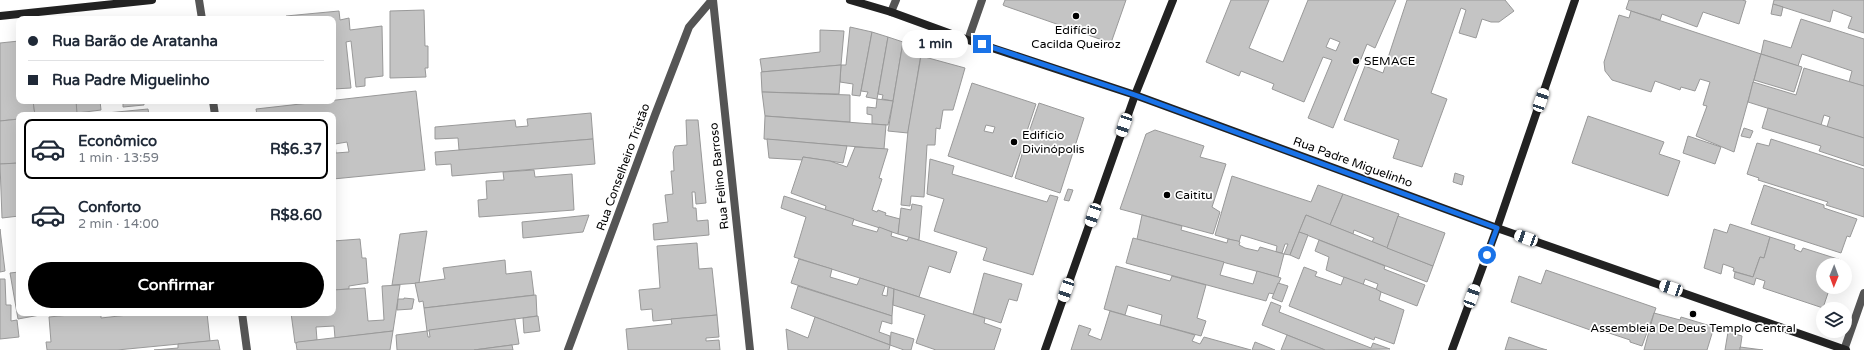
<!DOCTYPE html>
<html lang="pt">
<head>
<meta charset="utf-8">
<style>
	:root { --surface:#fff; --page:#f6f6f7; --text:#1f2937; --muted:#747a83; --line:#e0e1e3; --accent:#000 }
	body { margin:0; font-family:"Varela Round",sans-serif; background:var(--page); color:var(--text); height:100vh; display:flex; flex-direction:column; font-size:15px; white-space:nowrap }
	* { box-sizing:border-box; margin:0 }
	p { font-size:13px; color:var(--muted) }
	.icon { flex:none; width:22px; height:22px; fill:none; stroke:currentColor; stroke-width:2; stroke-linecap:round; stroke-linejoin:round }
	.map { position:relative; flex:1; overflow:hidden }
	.details { position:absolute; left:16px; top:112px; width:320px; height:204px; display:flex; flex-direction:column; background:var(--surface); border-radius:8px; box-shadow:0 4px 16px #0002 }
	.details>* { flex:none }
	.top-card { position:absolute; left:16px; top:16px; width:320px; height:88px; border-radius:8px; box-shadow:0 4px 16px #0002; display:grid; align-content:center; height:88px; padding:0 12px; background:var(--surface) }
	.needle { width:26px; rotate:181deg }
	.buttons { position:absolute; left:1816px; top:258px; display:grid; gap:8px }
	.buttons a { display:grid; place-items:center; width:36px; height:36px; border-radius:50%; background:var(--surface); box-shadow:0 4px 16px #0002; font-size:20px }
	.end { position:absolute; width:18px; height:18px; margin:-9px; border:5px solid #1a73e8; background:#fff; box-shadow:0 0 0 2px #fff }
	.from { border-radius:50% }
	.bubble { position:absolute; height:28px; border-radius:14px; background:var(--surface); box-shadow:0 4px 16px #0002; font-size:13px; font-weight:800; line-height:28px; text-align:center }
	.car { position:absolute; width:12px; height:24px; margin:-12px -6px; border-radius:5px; box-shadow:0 0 3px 1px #0007; background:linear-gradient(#fff 24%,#345 0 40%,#fff 0 76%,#345 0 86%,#fff 0) }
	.top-card b { display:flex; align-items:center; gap:14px; height:38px; font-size:15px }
	.top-card b+b { border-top:1px solid var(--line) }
	.top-card i { width:10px; height:10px; background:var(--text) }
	ul { padding:7px 0 0; list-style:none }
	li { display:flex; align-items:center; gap:12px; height:60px; margin:0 8px 6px; padding:0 4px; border:2px solid transparent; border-radius:8px }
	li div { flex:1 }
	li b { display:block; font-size:15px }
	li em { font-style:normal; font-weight:800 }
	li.current { border-color:var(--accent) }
	li>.icon { width:36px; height:36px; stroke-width:1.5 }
	.action { display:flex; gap:8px; margin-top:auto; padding:8px 12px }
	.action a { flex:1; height:46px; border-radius:24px; background:var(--accent); color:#fff; font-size:16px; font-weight:800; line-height:46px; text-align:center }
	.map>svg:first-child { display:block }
	.building { fill:#c4c4c4; stroke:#999; fill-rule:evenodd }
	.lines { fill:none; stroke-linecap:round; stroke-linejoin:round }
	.lane { stroke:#555; stroke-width:8 }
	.street { stroke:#555; stroke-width:8 }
	.secondary { stroke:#222; stroke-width:8 }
	.route { stroke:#1a73e8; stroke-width:5 }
	.poi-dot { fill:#000; stroke:#fff; stroke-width:1.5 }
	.labels { text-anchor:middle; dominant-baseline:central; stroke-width:3.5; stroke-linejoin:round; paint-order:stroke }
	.poi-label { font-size:12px; fill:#000; stroke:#fff; text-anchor:start }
	.street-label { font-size:12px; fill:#000; stroke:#fff }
</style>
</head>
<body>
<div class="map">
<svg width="1864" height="350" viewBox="0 0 1864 350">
	<rect width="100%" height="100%" fill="#fff"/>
	<!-- building -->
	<g class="building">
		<polygon points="1005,0 1126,0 1111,43 1005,6 1003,5"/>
		<path d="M1231,0h38l-20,48 34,14 25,-62h88l-21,48 -8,-4 -34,84 -25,-10 24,-58 -9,-3 -19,45 -32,-13 2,-5 -33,-13 -2,5 -33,-14zM1330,38l10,4 -4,9 -10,-4z"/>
		<polygon points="1407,0 1505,0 1514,11 1499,22 1491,22 1482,19 1476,38 1459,33 1466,10 1461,8 1431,93 1447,99 1422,167 1393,158 1399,140 1344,120 1365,66 1383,73"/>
		<polygon points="1629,0 1742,0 1746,1 1739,24 1703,12 1697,27 1662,14 1660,20 1631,11 1626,9"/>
		<polygon points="1774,0 1864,0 1864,33 1848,28 1852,17 1833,10 1830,22 1773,4"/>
		<polygon points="1773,4 1783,7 1781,16 1771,14"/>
		<polygon points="424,10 425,46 428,46 428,68 425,68 426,77 390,78 390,11"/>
		<polygon points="339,11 340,20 349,18 350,30 382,26 383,76 365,78 365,86 356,87 351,41 346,42 351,88 333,89 333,19 287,19 286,16"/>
		<polygon points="1631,11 1761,54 1734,152 1696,136 1707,106 1703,105 1710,82 1700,79 1695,91 1681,87 1680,90 1655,81 1651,92 1612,80 1609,76 1605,71 1604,62 1619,15 1629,18"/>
		<polygon points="1801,19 1864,39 1864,86 1849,82 1852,71 1802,54 1798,66 1761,54 1764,40 1791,48"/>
		<polygon points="850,27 872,32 860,96 852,95 853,84 840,82 841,65 846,65"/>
		<polygon points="820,30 844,31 841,65 762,72 760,59 820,52"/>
		<polygon points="872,32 888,37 877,99 866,97 868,92 861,91"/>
		<polygon points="888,37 903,42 893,101 882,99 883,95 878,94"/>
		<polygon points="19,41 19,101 33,101 35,115 19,115 19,119 0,121 0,43"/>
		<polygon points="903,42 922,48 908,133 888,131"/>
		<polygon points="1761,54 1802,67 1794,92 1754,80"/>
		<polygon points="921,56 965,68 953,110 943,110 940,129 936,128 935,145 927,145 924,197 911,196 910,206 901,205 908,131"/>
		<polygon points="841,65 839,94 762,92 761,72"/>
		<polygon points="1804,68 1864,86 1864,138 1827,127 1830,117 1824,115 1821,125 1748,102 1753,82 1796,95"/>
		<path d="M972,83l64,21 -9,27 2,1 10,-29 45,15 -24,75 -45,-15 8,-27h-2l-9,26 -64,-21zM986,125l9,2 -2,6 -9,-2z"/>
		<path d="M416,91l9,79 -92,9v-64h-76l-1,-6zM347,142l2,10 -13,1 -1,-9z"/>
		<polygon points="762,92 850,95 850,122 765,116"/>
		<polygon points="877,99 893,101 888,125 872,124 872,115 867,114 867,107 876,108"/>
		<polygon points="33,101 76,101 78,115 35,115"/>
		<polygon points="76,101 100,101 101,110 77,113"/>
		<polygon points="123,101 155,101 144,102 144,105 123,107"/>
		<polygon points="1768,108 1864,138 1864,166 1819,151 1821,146 1762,128"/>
		<polygon points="148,109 149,115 86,115"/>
		<polygon points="591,113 593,139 461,150 459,150 458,138 435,139 435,127 515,120 516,127 528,126 527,119"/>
		<polygon points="765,116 886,125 884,149 764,139"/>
		<polygon points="1588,116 1664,142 1659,154 1680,161 1668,196 1572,163"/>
		<polygon points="19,119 19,163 0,164 0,121"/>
		<polygon points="686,120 698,120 706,203 696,204 695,192 692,192 693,208 696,208 697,221 708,220 709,235 654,240 653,224 668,222 665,195 673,194 671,171 674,171 673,152 675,146 687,145"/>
		<polygon points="1744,128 1753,131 1750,138 1741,136"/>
		<polygon points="1155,130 1204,146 1200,157 1226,164 1212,207 1220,212 1213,234 1120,209 1146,134"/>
		<polygon points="1688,136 1721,147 1715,164 1683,153"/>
		<polygon points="593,139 595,164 452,176 451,164 436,165 435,152"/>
		<polygon points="767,139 847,146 843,163 803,157 803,160 769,158"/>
		<polygon points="1771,139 1864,169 1864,217 1826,205 1828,202 1758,180 1759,178 1747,174 1757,143 1769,146"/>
		<polygon points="855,147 888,149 879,178 882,179 872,210 877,212 878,210 886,213 885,215 900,219 898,234 825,210 826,206 791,193 803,157 830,161 847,167"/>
		<polygon points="930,159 954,166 952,174 1047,202 1050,195 1058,197 1033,275 983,260 987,248 934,231 944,199 927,194"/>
		<polygon points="19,163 19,216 2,218 0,164"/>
		<polygon points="534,170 535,177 572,174 574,210 479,217 478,200 487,199 486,181 504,180 503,172"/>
		<polygon points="1455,173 1464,176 1462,185 1453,182"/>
		<polygon points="1232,176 1311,202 1318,185 1343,194 1330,225 1306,215 1290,255 1284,254 1288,244 1285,244 1282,253 1276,252 1277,246 1241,235 1239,242 1215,235"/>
		<polygon points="1764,185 1824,205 1824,208 1857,219 1850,237 1847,236 1841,253 1751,224"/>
		<polygon points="1068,189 1073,190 1069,201 1064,200"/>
		<polygon points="1343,194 1399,214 1387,248 1372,242 1374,238 1354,230 1353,234 1330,225"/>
		<polygon points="784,196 854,219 852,225 877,232 879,227 892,232 891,236 907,241 909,237 957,252 950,273 929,266 919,297 794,257 806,217 781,208"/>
		<polygon points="912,204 922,206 919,240 898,234 901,208 911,210"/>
		<polygon points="589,215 583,232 523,238 522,222"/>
		<polygon points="1142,215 1182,226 1181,230 1227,243 1228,239 1238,241 1240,242 1239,245 1245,248 1258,251 1260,247 1284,254 1278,277 1137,239"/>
		<polygon points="1306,215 1433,266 1427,282 1299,232"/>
		<polygon points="1398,216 1445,233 1433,266 1387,248"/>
		<polygon points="1730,224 1770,237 1764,258 1760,257 1753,277 1733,271 1734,268 1723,264 1721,274 1704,268 1714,229 1727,233"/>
		<polygon points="0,229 5,271 0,272"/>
		<polygon points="427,231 419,283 392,285 400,234"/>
		<polygon points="1299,232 1308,235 1299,259 1290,255"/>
		<polygon points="1770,237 1795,245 1794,249 1801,252 1803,248 1841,260 1840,265 1823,265 1823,287 1830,287 1823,308 1763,288 1765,281 1756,278 1754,285 1734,278 1735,272 1753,277 1760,257 1764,258"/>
		<polygon points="1133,238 1224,262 1220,275 1253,284 1257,271 1281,278 1274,294 1269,293 1266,301 1126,263"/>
		<polygon points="360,239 362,258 366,258 368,283 349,286 349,289 333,290 333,241"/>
		<polygon points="1319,240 1385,266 1384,269 1425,285 1417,306 1376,290 1378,284 1365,279 1363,285 1326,270 1329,257 1315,251"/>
		<polygon points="697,243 699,269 712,268 717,315 653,321 652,309 641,310 639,290 660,288 657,246"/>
		<polygon points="799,259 832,269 830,277 857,285 860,278 885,286 882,295 887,296 888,287 894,289 892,316 791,283"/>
		<polygon points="505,260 506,274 531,271 534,295 424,308 423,301 419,302 415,283 445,279 443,268"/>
		<polygon points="1116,266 1170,281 1172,276 1206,285 1197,318 1206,321 1201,336 1160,325 1162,315 1128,305 1125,315 1104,309"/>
		<polygon points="1304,267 1317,272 1315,276 1341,285 1344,277 1376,289 1381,292 1379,300 1404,310 1394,344 1375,337 1374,340 1289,306"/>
		<polygon points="1546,270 1656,308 1642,346 1630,342 1630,340 1594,328 1593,331 1511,302 1519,276 1541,284"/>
		<polygon points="19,272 19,313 40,313 40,315 18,319 10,273"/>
		<polygon points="984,273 1022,284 1017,301 1009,299 1001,323 973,314"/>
		<polygon points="0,279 5,279 6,305 11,305 11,321 17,320 19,337 0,339"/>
		<polygon points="1278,283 1288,286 1282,302 1272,298"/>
		<polygon points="400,285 393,331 335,338 334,326 316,327 317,340 295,343 291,313 333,313 333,290 365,288 368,321 384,320 382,286"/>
		<polygon points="798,286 892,316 892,324 882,321 879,332 890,336 890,345 791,308"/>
		<polygon points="894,289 985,318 984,323 1001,329 994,350 936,350 916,343 925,315 893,305"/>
		<polygon points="536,295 537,316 427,331 424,308"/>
		<polygon points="404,298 414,299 412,309 397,310 398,299 404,299"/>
		<polygon points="1271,302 1281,306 1279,312 1371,348 1373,343 1390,349 1325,350 1262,325"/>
		<polygon points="1110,311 1195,335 1192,341 1200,344 1204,337 1251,350 1071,350 1079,325 1091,329 1088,335 1101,340"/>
		<polygon points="90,313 101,313 101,318 146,313 207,313 210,341 117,350 47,350 46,342 51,342 49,317"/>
		<polygon points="1654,313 1680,320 1681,317 1714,327 1707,350 1644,350"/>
		<polygon points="717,315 719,337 706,338 706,341 719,340 720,350 628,350 626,329 672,324 671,319"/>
		<polygon points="538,316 540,331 524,333 523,318"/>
		<polygon points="815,317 890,345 889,350 788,350 786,329 808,338"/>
		<polygon points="515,319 519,344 474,350 397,350 396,335 427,331 428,337 430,337 429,330"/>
		<polygon points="393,331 390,350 297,350 296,343 298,342"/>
		<polygon points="891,332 914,339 911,350 904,350 890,345"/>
		<polygon points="1728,332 1742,336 1740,350 1725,350"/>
		<polygon points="1287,335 1325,350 1281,350"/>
		<polygon points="1509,337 1540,348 1547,350 1505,350"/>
		<polygon points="218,340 220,350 154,350 178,348 178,344"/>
		<polygon points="1255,342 1275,350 1252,350"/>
		<polygon points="512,345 513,350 474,350"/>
		<polygon points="1740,347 1763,350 1740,350"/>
	</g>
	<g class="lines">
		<!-- lane -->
		<g class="lane">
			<polyline points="891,12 896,0"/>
			<polyline points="968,40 982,0"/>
		</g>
		<!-- street -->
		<g class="street">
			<polyline points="199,0 202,19"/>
			<polyline points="713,0 750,350"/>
			<polyline points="213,101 215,115"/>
			<polyline points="242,313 247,350"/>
			<polyline points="568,350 655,115 689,27 712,0"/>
			<polyline points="1844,350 1864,293"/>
		</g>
		<!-- secondary -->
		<g class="secondary">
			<polyline points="850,0 891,12 968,40 1135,95 1497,228 1846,350"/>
			<polyline points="0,16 152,0"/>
			<polyline points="1045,350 1135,95 1173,0"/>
			<polyline points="1452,350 1497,228 1575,0"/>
		</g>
	</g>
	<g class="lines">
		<!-- route -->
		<polyline class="route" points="982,44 1135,95 1497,228 1487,255"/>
	</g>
	<!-- markers -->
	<g class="poi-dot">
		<circle cx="1076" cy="16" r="4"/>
		<circle cx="1356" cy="61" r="4"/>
		<circle cx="1014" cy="142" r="4"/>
		<circle cx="1167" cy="195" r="4"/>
		<circle cx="1693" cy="314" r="4"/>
	</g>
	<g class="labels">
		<!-- poi labels -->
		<g class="poi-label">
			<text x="1076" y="30" text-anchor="middle">Edifício<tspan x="1076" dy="14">Cacilda Queiroz</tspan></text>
			<text x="1364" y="61">SEMACE</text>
			<text x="1022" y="135">Edifício<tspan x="1022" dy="14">Divinópolis</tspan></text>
			<text x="1175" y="195">Caititu</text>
			<text x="1693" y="328" text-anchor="middle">Assembleia De Deus Templo Central</text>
		</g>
		<!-- street labels -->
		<g class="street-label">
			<text transform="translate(1353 162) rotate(20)">Rua Padre Miguelinho</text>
			<text transform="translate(623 167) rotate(-70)">Rua Conselheiro Tristão</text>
			<text transform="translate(719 176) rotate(-96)">Rua Felino Barroso</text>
		</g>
	</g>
</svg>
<div class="buttons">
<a><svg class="needle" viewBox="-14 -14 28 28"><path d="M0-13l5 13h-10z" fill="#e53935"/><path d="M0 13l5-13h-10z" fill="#747a83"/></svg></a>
<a><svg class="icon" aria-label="layers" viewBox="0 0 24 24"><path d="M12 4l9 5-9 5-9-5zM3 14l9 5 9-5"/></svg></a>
</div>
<i class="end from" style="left:1487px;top:255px"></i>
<i class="end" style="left:982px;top:44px"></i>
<div class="bubble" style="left:902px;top:30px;width:66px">1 min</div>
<i class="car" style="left:1541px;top:100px;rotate:19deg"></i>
<i class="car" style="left:1124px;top:125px;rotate:199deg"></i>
<i class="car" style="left:1093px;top:215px;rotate:199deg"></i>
<i class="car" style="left:1526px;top:238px;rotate:290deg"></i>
<i class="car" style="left:1671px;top:288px;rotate:289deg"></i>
<i class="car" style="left:1066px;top:290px;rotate:199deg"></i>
<i class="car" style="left:1472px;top:296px;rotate:20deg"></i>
<div class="top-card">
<b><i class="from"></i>Rua Barão de Aratanha</b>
<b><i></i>Rua Padre Miguelinho</b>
</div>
<section class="details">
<ul>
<li class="current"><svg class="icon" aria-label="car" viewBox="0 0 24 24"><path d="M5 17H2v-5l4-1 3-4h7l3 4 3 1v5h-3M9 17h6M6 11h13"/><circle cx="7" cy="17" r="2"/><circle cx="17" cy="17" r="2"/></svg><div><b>Econômico</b><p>1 min · 13:59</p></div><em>R$6.37</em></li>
<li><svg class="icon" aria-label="car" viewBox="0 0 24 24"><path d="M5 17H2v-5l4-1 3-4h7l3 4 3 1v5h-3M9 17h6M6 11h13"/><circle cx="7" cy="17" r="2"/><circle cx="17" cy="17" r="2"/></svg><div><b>Conforto</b><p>2 min · 14:00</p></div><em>R$8.60</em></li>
</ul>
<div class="action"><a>Confirmar</a></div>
</section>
</div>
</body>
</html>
